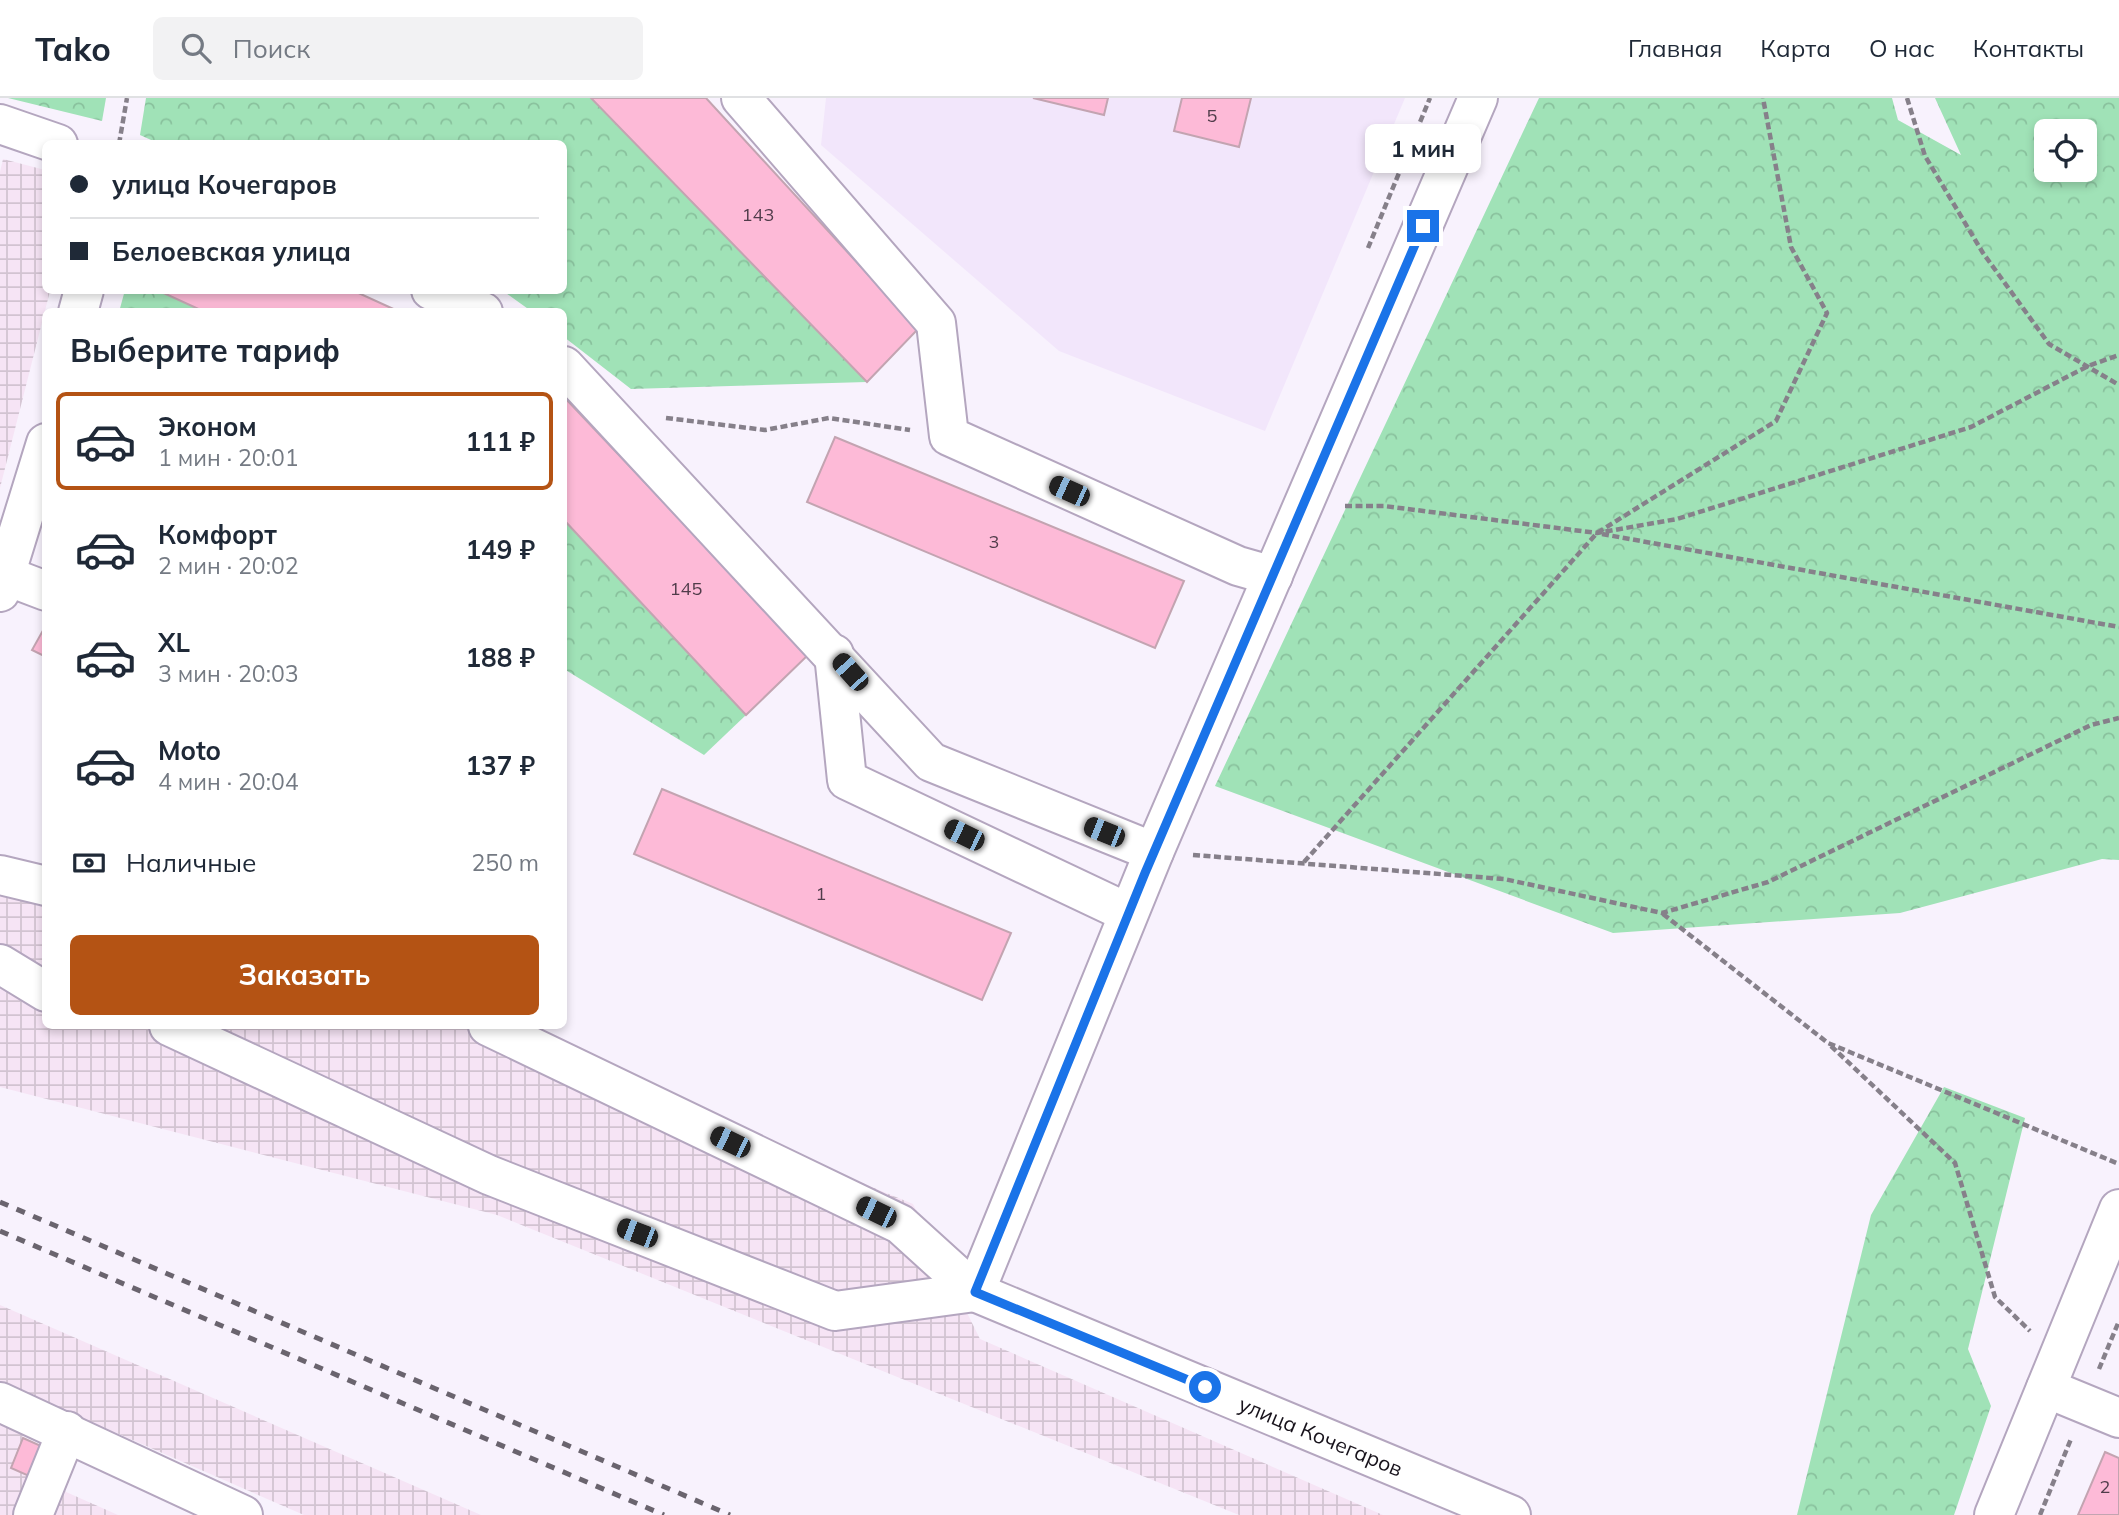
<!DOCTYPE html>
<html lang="ru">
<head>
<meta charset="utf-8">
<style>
	:root { --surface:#fff; --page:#f2f2f3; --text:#1f2937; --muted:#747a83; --line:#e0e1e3; --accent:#b45314 }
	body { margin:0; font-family:Mulish,sans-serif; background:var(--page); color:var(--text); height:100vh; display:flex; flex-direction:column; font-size:26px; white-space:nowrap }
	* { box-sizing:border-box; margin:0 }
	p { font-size:23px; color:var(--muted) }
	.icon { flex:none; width:38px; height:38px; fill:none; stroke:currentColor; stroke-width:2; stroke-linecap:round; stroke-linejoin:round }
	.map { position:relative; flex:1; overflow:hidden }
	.sheet { position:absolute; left:42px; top:210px; width:525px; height:721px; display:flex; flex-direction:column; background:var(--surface); border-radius:10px; box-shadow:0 4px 10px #0003 }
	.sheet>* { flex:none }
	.hud { position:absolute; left:42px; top:42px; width:525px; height:154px; border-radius:10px; box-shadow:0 4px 10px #0003; display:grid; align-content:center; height:154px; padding:0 28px; background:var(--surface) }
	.fabs { position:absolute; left:2034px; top:21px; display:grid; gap:14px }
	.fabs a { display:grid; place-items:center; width:63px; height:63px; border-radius:10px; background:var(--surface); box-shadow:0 4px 10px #0003; font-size:35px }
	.end { position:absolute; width:32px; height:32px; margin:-16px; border:9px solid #1a73e8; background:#fff; box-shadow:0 0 0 4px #fff }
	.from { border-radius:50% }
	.bubble { position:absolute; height:49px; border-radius:10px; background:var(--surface); box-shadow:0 4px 10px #0003; font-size:23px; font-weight:700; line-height:49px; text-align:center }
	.car { position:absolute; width:21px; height:42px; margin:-21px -10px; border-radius:9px; box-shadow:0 0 5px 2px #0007; background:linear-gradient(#222 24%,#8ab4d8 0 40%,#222 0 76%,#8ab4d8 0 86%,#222 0) }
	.hud b { display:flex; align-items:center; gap:24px; height:66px; font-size:26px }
	.hud b+b { border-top:2px solid var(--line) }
	.hud i { width:18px; height:18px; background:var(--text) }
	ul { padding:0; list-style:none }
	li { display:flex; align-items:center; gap:21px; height:98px; margin:0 14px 10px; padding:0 14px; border:4px solid transparent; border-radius:10px }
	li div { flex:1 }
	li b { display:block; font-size:26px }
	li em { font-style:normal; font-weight:700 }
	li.current { border-color:var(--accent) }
	li>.icon { width:63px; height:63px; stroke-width:1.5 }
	h2 { padding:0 28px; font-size:32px; line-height:84px }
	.pay { display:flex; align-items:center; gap:18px; height:77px; padding:0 28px; font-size:26px }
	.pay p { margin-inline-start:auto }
	.button { display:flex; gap:14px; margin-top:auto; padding:14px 28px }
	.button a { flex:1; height:80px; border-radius:10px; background:var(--accent); color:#fff; font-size:28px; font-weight:700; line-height:80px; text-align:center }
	header { display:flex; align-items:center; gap:42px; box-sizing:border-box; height:98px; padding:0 35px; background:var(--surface); border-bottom:2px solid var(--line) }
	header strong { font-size:33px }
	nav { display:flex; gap:38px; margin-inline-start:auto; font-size:24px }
	.search { width:490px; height:63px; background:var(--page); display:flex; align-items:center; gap:18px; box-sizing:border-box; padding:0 24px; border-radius:10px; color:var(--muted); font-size:26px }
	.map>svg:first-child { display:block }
	.built { fill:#f2e6fb }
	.industrial { fill:url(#industrial-grid) }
	.forest { fill:url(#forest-crowns); fill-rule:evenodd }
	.building { fill:#fdbad7; stroke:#c3a4b1; stroke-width:2 }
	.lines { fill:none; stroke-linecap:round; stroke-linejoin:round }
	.minor-casing { stroke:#b4a6bf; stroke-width:42 }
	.path { stroke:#86808a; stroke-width:4.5; stroke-dasharray:7 3.5; stroke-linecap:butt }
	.minor { stroke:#fff; stroke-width:38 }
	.rail { stroke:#6a646e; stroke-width:5; stroke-dasharray:9 9; stroke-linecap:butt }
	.route { stroke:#1a73e8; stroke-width:9 }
	.labels { text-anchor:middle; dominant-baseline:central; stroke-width:5; stroke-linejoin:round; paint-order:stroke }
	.number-label { font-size:18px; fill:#503c4a }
	.street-label { font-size:21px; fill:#17121b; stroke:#fff }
</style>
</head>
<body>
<header>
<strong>Tako</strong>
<div class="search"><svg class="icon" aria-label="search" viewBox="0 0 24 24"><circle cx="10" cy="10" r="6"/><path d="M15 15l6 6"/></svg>Поиск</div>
<nav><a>Главная</a><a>Карта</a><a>О нас</a><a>Контакты</a></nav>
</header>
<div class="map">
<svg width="2119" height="1417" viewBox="0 0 2119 1417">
	<defs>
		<pattern id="industrial-grid" width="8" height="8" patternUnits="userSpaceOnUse" patternTransform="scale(1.75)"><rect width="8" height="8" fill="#f6e4f5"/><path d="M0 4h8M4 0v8" fill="none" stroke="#d2c3d1"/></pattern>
		<pattern id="forest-crowns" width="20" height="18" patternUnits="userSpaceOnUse" patternTransform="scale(1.75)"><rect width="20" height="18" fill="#a0e2b7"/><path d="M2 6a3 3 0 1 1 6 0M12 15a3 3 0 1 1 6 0" fill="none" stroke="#89c19d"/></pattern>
	</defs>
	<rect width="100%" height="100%" fill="#f8f2fd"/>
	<!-- built -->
	<polygon class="built" points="826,0 1405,0 1265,333 1059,253 821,47"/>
	<!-- industrial -->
	<g class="industrial">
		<polygon points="3,61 45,72 46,192 50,193 0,390 0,74"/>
		<polygon points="0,786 45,795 46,928 482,928 913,1106 980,1241 1383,1417 1239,1417 497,1117 0,989"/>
		<polygon points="0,1207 481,1417 304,1417 0,1284"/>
		<polygon points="0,1320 22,1329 23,1340 41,1348 30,1378 118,1417 0,1417"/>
	</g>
	<!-- forest -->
	<g class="forest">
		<polygon points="8,0 106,0 102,23"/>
		<polygon points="146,0 592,0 867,284 631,291 564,239 564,214 531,213 503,193 564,192 564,46 160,46 140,37"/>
		<path d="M1539,0h353l6,22 63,35 -26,-57h184v762l-17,-1 -202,54 -287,20 -398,-147zM2084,33v39h-38v-39z"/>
		<polygon points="125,192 157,193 205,213 119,214"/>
		<polygon points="564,422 746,617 704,657 564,571"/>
		<polygon points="1944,989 2025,1020 1968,1251 1991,1308 1954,1417 1797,1417 1871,1117"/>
	</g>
	<!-- building -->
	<g class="building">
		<polygon points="591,0 706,0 918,231 867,284"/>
		<polygon points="1033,0 1108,0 1104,17"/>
		<polygon points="1182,0 1251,0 1239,49 1174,33"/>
		<polygon points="157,192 352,192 400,214 205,214"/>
		<polygon points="564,299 808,557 746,617 564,422"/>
		<polygon points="835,339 1184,483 1155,550 807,404"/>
		<polygon points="46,527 46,559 32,552"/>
		<polygon points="662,691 1011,835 982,902 634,756"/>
		<polygon points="23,1340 41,1348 29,1378 11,1370"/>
		<polygon points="2105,1354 2119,1360 2119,1417 2078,1417"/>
	</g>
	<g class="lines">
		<defs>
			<g id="minor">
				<polyline points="741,0 936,225 949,338 1238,468 1273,478"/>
				<polyline points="0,26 58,46"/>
				<polyline points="431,192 483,214"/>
				<polyline points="78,214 84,192"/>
				<polyline points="564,268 931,664 1154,754"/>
				<polyline points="4,477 46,493"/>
				<polyline points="0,494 46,345"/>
				<polyline points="834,556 847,682 1128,815"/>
				<polyline points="0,777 46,788"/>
				<polyline points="0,866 46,894"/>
				<polyline points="169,928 489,1077 835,1213 975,1194"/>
				<path id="s1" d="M488,928l412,198 75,68 536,223"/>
				<polyline points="975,1194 1154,754 1478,0"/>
				<polyline points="2046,1290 2119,1320"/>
				<polyline points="0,1304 243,1417"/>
				<polyline points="33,1417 67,1333"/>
				<polyline points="1994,1417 2119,1111"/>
			</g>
		</defs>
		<!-- minor casing -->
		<use href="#minor" class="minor-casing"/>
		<!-- path -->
		<g class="path">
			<polyline points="1907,0 1925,58 1983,155 2049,246 2119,287"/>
			<polyline points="119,46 127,0"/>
			<polyline points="1368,150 1430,0"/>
			<polyline points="666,320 765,332 829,320 910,332"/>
			<polyline points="1345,408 1384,408 1597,435 1677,421 1971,329 2088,268 2119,257"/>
			<polyline points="1602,436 2119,529"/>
			<polyline points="1193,757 1504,781 1662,815 1768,784 2091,627 2119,620"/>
			<polyline points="1304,764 1597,435 1776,323 1827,215 1791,149 1763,0"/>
			<polyline points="1663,816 1828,945 2119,1066"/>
			<polyline points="1831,948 1955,1065 1995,1199 2030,1233"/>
			<polyline points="2099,1271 2119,1223"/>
			<polyline points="2040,1417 2071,1341"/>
		</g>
		<!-- minor -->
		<use href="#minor" class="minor"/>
		<!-- rail -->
		<g class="rail">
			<polyline points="0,1104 730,1417"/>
			<polyline points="0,1133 664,1417"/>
		</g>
	</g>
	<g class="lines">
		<!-- route -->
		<polyline class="route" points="1205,1289 975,1194 1145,775 1423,128"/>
	</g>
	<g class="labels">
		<!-- number labels -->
		<g class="number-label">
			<text x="1212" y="17">5</text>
			<text x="758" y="116">143</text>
			<text x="994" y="443">3</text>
			<text x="686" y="490">145</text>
			<text x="821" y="795">1</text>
			<text x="2105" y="1388">2</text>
		</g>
		<!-- street labels -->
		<g class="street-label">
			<text stroke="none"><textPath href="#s1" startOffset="933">улица Кочегаров</textPath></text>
		</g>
	</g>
</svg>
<div class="fabs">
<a><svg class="icon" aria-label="locate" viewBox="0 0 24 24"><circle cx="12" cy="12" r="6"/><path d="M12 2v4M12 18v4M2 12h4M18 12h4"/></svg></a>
</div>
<i class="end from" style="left:1205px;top:1289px"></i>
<i class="end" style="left:1423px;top:128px"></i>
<div class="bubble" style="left:1365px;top:26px;width:116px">1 мин</div>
<i class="car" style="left:1069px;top:393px;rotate:294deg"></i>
<i class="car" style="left:850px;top:574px;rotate:318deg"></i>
<i class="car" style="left:1104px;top:734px;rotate:292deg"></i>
<i class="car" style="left:964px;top:737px;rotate:296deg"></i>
<i class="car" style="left:730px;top:1044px;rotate:296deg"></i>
<i class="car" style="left:876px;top:1114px;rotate:296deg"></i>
<i class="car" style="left:637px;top:1135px;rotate:291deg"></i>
<div class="hud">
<b><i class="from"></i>улица Кочегаров</b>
<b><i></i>Белоевская улица</b>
</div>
<section class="sheet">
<h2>Выберите тариф</h2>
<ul>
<li class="current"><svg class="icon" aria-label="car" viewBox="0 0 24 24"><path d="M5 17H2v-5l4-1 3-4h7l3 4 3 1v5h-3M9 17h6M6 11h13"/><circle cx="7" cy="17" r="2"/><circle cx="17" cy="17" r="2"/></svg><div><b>Эконом</b><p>1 мин · 20:01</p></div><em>111 ₽</em></li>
<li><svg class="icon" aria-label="car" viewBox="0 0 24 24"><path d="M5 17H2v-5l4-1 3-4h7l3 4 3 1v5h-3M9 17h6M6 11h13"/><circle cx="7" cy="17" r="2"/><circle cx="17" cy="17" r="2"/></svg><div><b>Комфорт</b><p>2 мин · 20:02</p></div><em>149 ₽</em></li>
<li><svg class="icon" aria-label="car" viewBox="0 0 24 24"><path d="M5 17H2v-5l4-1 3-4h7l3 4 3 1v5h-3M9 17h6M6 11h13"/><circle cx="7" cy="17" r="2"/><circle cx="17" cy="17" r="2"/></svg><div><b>XL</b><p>3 мин · 20:03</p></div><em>188 ₽</em></li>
<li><svg class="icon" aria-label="car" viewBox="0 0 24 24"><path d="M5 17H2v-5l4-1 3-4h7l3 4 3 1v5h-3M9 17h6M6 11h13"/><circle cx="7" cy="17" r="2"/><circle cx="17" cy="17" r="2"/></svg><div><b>Moto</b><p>4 мин · 20:04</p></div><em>137 ₽</em></li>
</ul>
<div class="pay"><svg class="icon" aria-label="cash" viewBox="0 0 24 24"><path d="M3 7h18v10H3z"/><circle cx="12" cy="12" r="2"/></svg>Наличные<p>250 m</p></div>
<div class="button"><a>Заказать</a></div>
</section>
</div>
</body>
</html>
